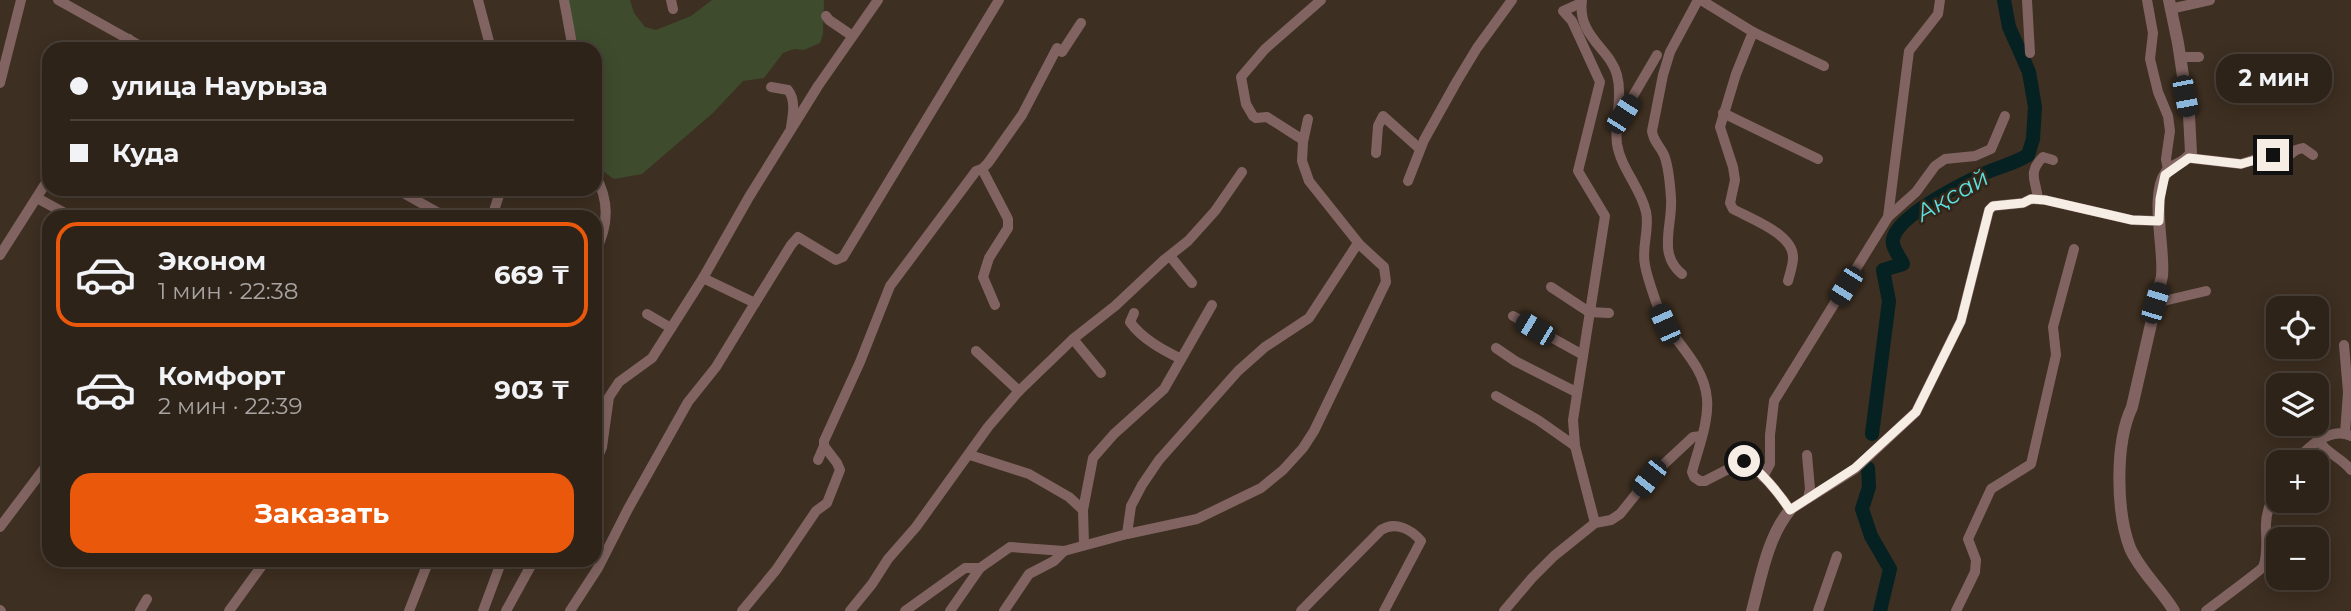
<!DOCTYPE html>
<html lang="ru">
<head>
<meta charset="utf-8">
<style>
	:root { --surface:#2e2319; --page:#362b22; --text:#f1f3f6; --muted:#a7a4a2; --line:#494038; --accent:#ea580c }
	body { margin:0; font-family:Montserrat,sans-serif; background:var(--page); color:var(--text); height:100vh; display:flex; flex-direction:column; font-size:26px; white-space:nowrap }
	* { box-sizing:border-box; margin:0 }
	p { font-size:23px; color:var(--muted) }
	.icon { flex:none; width:38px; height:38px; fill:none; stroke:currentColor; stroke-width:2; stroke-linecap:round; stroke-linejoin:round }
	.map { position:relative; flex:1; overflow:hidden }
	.drawer { position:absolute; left:42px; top:210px; width:560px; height:357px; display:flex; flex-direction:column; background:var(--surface); border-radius:21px; box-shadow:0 4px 18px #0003,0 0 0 2px var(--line) }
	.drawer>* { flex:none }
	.top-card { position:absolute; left:42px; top:42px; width:560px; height:154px; border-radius:21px; box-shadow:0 4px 18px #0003,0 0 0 2px var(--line); display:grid; align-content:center; height:154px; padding:0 28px; background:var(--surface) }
	.fabs { position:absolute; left:2266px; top:296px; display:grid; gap:14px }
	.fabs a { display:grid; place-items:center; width:63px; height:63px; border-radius:14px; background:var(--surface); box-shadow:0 4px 18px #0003,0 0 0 2px var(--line); font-size:35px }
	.end { position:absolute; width:32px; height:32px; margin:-16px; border:9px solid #f6ede4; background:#111; box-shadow:0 0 0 4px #111 }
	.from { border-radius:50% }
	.bubble { position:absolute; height:49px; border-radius:21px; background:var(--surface); box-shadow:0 4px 18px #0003,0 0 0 2px var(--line); font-size:23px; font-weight:700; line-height:49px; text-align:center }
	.car { position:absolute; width:21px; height:42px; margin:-21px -10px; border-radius:9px; box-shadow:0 0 5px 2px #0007; background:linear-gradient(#222 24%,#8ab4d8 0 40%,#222 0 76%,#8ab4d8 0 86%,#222 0) }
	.top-card b { display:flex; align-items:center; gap:24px; height:66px; font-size:26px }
	.top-card b+b { border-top:2px solid var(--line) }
	.top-card i { width:18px; height:18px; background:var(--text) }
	ul { padding:12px 0 0; list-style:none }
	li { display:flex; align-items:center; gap:21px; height:105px; margin:0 14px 10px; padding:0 14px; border:4px solid transparent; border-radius:21px }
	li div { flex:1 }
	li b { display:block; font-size:26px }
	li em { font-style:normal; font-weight:700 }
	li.active { border-color:var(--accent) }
	li>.icon { width:63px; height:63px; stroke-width:1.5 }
	.cta { display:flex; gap:14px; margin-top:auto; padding:14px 28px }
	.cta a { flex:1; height:80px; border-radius:21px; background:var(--accent); color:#fff; font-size:28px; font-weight:700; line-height:80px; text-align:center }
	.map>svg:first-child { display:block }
	.green { fill:#3e4c2d }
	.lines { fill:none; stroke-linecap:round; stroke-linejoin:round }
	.river { stroke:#052122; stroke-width:14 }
	.minor { stroke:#816461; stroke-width:10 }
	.tertiary { stroke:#816461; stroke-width:12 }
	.route { stroke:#f6ede4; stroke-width:9 }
	.labels { text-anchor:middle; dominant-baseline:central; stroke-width:5; stroke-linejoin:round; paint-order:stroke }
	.water-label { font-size:24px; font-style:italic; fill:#5cdfe0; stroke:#332518 }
</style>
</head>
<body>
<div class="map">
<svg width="2351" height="611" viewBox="0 0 2351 611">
	<rect width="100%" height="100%" fill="#3d2f21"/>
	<!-- green -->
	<polygon class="green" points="567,0 630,0 634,13 645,27 656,30 691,16 712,0 824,0 823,34 820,43 804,50 794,49 783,53 764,78 743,81 713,113 642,174 614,179 604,172 595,159 595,49 579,49"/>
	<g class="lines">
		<!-- river -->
		<g class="river">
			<path d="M1872,434l17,-133 -6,-31 20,-6c-3,-7 -12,-17 -10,-25 5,-24 69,-55 90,-65 15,-7 31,-10 45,-19l5,-16 2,-32 -6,-35 -20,-45 -5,-27"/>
			<polyline points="1868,468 1869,487 1862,509 1871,536 1890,569 1880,611"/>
		</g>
		<!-- minor -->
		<g class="minor">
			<polyline points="58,0 146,49"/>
			<polyline points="478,0 491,49"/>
			<polyline points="564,0 573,49"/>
			<polyline points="671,0 673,9"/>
			<path d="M1582,0c-5,37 28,48 35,75 6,23 -3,46 0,69 4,25 24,44 29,68 4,17 -5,36 -1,53 2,12 15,51 21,60 16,23 39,45 41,74 2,23 -9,50 -15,73l2,5 6,4h5l39,-20c15,7 37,35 46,49l65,-41 61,-57 45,-91 28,-111 4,-4 30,-3 8,-4 14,1 87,20 27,1"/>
			<polyline points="1701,0 1753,32 1824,66"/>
			<polyline points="2027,0 2030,53"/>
			<polyline points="2147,0 2153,33 2150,59 2158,92 2168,116 2170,131 2166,159 2168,170"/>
			<polyline points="1581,3 1563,11 1572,21 1600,82 1578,171 1605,216 1573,420 1575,446 1595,523"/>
			<polyline points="2170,9 2210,0"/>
			<polyline points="826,16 829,20 851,35"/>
			<path d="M1753,32l-17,42 -16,53 13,40 2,13 -5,23 3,6c18,10 61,25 60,49 0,7 -3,15 -5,23"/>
			<polyline points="124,49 129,39"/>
			<polyline points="2180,57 2199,57"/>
			<polyline points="0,83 21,0"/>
			<path d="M771,87l17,3c8,10 5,25 3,37"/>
			<polyline points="1723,113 1818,159"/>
			<polyline points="1619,120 1657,55"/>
			<polyline points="1303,140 1267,117 1256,118 1253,116 1246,104 1241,77 1265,49 1321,0"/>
			<polyline points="1376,153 1378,126 1383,116 1420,149"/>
			<polyline points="2189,158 2241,164 2265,156 2288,156 2296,150 2303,148 2313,155"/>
			<polyline points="982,169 1008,219 1008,228 989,258 983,277 995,305"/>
			<path d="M595,175c15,26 14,51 0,77"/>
			<polyline points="1408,181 1424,140 1457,81 1477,48 1512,0"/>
			<polyline points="396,189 446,217"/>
			<polyline points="37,198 72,217"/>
			<path d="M2038,199c-2,-19 -11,-26 5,-42l10,3"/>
			<polyline points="492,217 501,189"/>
			<polyline points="1888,217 1916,192 1935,166 1945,159 1975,156 1991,149 2005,116"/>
			<polyline points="0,255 49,178"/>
			<polyline points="1170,256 1192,283"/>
			<path d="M1682,274c-25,-20 -9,-49 -11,-76 -1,-14 -2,-31 -7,-43 -4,-9 -11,-14 -12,-24l11,-56 7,-23 28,-52"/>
			<polyline points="703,278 749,197 818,86 878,0"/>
			<polyline points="1551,287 1589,312 1609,313"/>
			<polyline points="2155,303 2206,291"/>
			<path d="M1134,313l-4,9c12,17 33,28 51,37"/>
			<polyline points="647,314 671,328"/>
			<polyline points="1513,316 1583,355"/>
			<polyline points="1073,339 1101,373"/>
			<polyline points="2344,345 2348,392 2345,433"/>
			<polyline points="1496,348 1515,361 1576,392"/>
			<polyline points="976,351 1019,391"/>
			<polyline points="1496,396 1538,420 1575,446"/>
			<path d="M2319,441c7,12 23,17 32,29"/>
			<polyline points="970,455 1029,474 1069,497 1083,510 1084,545"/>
			<polyline points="1807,455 1810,489 1808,498"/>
			<polyline points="818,460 824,446"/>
			<path d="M2295,462c13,-15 35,-36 56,-26"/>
			<polyline points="595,464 602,447 609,397 619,382 652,358 703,278 755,303 791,245 798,237 836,260 843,257 999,0"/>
			<polyline points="1763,477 1770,464 1770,435 1774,401 1888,217 1909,51 1938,14 1940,0"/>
			<polyline points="1083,510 1093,458 1114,434 1164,389 1212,305"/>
			<polyline points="0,527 49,462"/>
			<polyline points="1127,534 1131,506 1142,485 1159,460 1238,371 1265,347 1309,318 1358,243"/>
			<polyline points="0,610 1,611"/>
			<polyline points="140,611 147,599"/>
			<polyline points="229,611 266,560"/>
			<polyline points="409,611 429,560"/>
			<polyline points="483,611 502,560"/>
			<polyline points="506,611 534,560"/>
			<polyline points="570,611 598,568 628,509 688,402 716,367 755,303"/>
			<polyline points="742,611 776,570 816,511 827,503 840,470 837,463 824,446 824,441 860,362 890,286 976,171 982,169 988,163 1022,115 1057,48 1062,52 1081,23"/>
			<polyline points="850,611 872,584 888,559 916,527 988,427 1018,392 1073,339 1115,306 1164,260 1188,241 1215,211 1242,172"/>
			<polyline points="905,611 965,568 980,568"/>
			<polyline points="950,611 980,568 1010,547 1064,551"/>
			<polyline points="1004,611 1029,574 1054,561 1064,551 1127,534 1197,519 1261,488 1283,470 1303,448 1314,431 1386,282 1384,267 1360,245 1309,181 1302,161 1303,142 1308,119"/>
			<path d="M1301,611l80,-81c14,-9 30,-1 40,11l-37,70"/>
			<polyline points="1504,611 1532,578 1554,556 1595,523 1611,520 1620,514 1649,478 1693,437 1702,436"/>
			<polyline points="1818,611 1837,556"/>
			<polyline points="1956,611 1975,572 1976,560 1968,539 1991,489 2031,464 2056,355 2053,327 2074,249"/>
			<path d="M2206,611c9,-7 54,-40 57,-44 5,-12 3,-27 3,-39 -1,-15 6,-29 12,-42"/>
		</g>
		<!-- tertiary -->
		<g class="tertiary">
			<path d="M2169,0l9,43 11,72 2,38c-6,11 -19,11 -25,20 -16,22 -1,77 -4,103l-30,131c-17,36 -16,104 -2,141 10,23 31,41 44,63"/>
			<path d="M1752,611c9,-33 15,-73 38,-101"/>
		</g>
	</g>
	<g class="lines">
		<!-- route -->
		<path class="route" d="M1744,461c15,7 37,35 46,49l65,-42 61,-56 45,-91 28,-111 4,-4 30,-3 8,-4 14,1 87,20 27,1 1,-22 5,-24 24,-17 52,6 32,-9"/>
	</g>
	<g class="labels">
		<!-- water labels -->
		<g class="water-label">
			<text transform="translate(1952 195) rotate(-30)">Ақсай</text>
		</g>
	</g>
</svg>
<div class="fabs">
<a><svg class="icon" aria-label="locate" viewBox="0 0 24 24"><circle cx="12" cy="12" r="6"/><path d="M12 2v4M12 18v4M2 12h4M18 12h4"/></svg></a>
<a><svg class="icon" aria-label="layers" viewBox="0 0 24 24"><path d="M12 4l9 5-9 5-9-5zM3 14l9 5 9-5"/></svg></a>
<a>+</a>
<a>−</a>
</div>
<i class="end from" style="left:1744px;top:461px"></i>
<i class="end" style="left:2273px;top:155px"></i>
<div class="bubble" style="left:2216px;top:54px;width:116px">2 мин</div>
<i class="car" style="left:2185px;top:96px;rotate:169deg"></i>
<i class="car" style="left:1623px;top:114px;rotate:33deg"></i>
<i class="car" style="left:1846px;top:286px;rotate:212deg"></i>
<i class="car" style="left:2155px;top:303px;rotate:17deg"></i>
<i class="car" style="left:1665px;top:324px;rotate:336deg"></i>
<i class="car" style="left:1535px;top:329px;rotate:301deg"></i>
<i class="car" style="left:1649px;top:478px;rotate:218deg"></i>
<div class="top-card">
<b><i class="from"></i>улица Наурыза</b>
<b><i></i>Куда</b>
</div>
<section class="drawer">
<ul>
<li class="active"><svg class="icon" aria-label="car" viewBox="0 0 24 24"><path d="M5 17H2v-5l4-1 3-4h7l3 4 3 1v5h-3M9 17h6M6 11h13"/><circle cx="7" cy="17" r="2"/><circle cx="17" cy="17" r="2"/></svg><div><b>Эконом</b><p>1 мин · 22:38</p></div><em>669 ₸</em></li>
<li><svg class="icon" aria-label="car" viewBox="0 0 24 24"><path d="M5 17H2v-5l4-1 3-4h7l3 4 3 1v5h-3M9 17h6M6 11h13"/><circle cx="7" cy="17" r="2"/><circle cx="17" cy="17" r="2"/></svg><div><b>Комфорт</b><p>2 мин · 22:39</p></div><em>903 ₸</em></li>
</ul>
<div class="cta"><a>Заказать</a></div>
</section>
</div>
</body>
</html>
